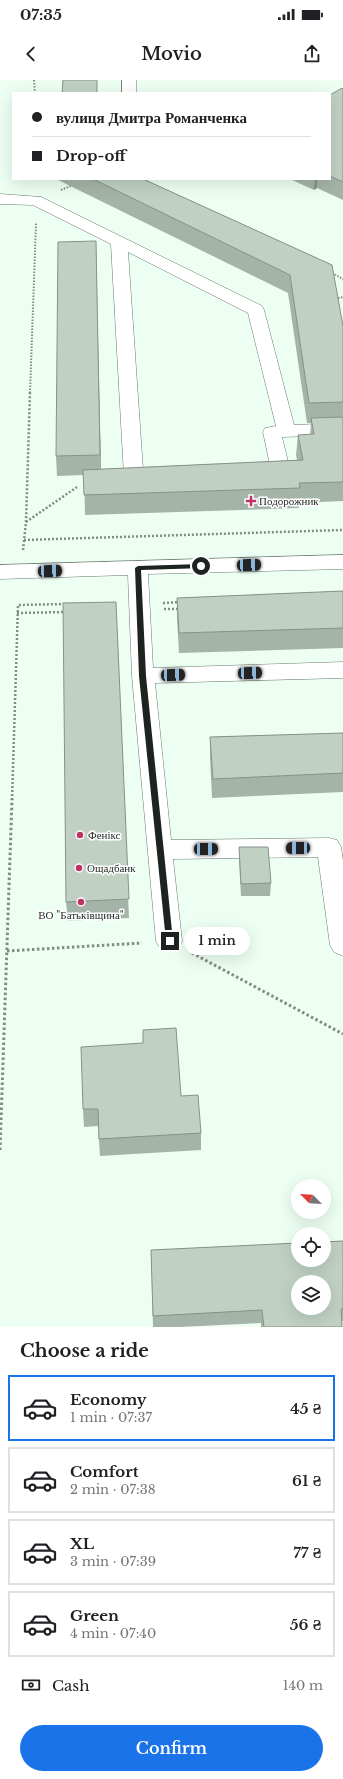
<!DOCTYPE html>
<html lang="en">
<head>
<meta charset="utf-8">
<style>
	:root { --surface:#fff; --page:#f6f6f6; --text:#202124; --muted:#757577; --line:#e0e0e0; --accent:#1a73e8 }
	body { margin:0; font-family:"Libre Baskerville",serif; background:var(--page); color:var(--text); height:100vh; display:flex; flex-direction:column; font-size:15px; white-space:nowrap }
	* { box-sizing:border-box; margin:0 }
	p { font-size:13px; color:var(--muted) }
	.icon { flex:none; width:22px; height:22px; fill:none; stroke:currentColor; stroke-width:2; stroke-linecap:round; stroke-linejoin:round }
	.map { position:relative; height:1247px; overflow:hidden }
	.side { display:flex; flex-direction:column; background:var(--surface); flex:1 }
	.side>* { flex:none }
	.top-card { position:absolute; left:12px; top:12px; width:319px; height:88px; border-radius:0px; box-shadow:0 4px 16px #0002; display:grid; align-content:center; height:88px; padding:0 20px; background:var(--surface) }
	.needle { width:26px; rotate:294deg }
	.tools { position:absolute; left:291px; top:1099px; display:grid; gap:8px }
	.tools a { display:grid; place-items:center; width:40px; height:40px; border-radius:50%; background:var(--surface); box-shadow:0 4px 16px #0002; font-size:20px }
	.end { position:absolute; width:18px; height:18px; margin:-9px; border:5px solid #1d231f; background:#fff; box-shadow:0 0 0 2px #fff }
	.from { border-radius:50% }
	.bubble { position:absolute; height:28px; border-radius:14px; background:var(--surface); box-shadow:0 4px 16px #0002; font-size:13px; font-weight:600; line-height:28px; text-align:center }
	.car { position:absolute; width:12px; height:24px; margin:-12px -6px; border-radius:5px; box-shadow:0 0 3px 1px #0007; background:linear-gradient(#222 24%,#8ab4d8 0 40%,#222 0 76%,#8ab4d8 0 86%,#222 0) }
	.top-card b { display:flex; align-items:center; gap:14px; height:38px; font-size:15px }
	.top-card b+b { border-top:1px solid var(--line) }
	.top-card i { width:10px; height:10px; background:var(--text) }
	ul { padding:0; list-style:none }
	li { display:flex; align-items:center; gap:12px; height:66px; margin:0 8px 6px; padding:0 12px; border:2px solid var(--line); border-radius:0px }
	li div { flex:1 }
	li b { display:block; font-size:15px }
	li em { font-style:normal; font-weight:600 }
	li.current { border-color:var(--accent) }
	li>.icon { width:36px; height:36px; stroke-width:1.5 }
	h2 { padding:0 20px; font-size:18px; line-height:48px }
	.pay { display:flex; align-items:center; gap:10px; height:44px; padding:0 20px; font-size:15px }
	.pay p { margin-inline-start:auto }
	.primary-button { display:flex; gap:8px; margin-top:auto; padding:8px 20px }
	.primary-button a { flex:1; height:46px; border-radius:24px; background:var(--accent); color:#fff; font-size:16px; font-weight:600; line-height:46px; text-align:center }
	.status { display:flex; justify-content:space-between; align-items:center; height:28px; padding:0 20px; background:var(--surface); direction:ltr }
	.status svg { height:11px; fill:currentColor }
	header { display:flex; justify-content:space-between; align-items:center; height:52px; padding:0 20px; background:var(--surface); font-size:18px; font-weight:600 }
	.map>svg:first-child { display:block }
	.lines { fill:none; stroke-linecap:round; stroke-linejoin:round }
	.minor-casing { stroke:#69796d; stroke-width:1 }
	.path-far2 { stroke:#818c84; stroke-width:2; stroke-dasharray:1.5 1.5; stroke-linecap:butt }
	.path-far1 { stroke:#818c84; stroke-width:2.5; stroke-dasharray:2 2; stroke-linecap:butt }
	.path { stroke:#818c84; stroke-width:3; stroke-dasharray:2.5 2.5; stroke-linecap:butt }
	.minor { fill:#fff; fill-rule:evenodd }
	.wall { fill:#a5b4a9 }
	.shaded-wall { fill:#869289 }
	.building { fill:#c0d1c4; stroke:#869289; fill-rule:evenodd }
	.route { fill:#1d231f }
	.poi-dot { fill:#be3164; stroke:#fff; stroke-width:1.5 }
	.labels { text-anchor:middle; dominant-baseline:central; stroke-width:3; stroke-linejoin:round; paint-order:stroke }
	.poi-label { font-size:11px; fill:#1d231f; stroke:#fff; text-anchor:start }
</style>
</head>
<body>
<div class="status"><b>07:35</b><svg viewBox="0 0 49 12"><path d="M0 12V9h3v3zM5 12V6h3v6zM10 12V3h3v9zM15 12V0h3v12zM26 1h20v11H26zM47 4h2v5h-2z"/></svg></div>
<header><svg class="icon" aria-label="back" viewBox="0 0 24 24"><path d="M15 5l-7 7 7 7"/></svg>Movio<svg class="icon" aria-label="share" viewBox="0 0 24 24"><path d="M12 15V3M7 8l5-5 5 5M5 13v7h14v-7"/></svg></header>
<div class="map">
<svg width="343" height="1247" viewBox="0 0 343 1247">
	<rect width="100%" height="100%" fill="#edfff2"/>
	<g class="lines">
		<defs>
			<g id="minor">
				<rect x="122" y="0" width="14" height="13"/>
				<path d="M0,114l41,3 221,109 2,4 30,115 49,-2v12l-61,2 8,33 -2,4 -27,3 -7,-2 -2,-4 2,-4 16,-2 -7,-33 2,-4 11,-2 -28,-113 -120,-61 15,218 12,-1 7,2 2,4 -2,4c-11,3 -24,4 -35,1l-3,-4 -13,-232 -78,-39 -33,-1z"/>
				<polygon points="343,475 343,489 148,494 153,588 343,582 343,598 155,603 171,760 329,758 337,760 341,767 343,781 343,876 334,872 330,865 318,777 173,779 182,861 178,868 169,871 160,868 156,861 132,596 128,495 0,499 0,485"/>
			</g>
		</defs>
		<!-- minor casing -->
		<use href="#minor" class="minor-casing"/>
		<!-- path-far2 -->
		<g class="path-far2">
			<polyline points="34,0 35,13"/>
			<polyline points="61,110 73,105"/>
			<polyline points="332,193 343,199"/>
			<polyline points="338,218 343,217"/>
			<polyline points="30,313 36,143"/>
		</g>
		<!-- path-far1 -->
		<g class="path-far1">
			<polyline points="26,442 77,407"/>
			<polyline points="24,460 343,450"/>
			<polyline points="23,470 26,442 30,312"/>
			<polyline points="163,523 180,522"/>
			<polyline points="164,529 179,529"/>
			<polyline points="17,533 67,532"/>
			<polyline points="12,720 18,525 66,524"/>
		</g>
		<!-- path -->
		<g class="path">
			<polyline points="7,871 142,863"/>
			<polyline points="192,873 343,954"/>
			<polyline points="0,1070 12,719"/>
		</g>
		<!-- minor -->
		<use href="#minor" class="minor"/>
	</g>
	<!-- wall -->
	<g class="wall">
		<polygon points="343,9 343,120 317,108 314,110 290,99 330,99 330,15"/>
		<polygon points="56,99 143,99 332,185 343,246 343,421 299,423 299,428 85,435 84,395 57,396 56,376 96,161 101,389 297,380 296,375 298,355 310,355 311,343 307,343 288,213"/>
		<polygon points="343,511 343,568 179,573 177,538 177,518"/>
		<polygon points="116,522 129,838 68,841 66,822"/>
		<polygon points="343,653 343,712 212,718 210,677 210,657"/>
		<polygon points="239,767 271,803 270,816 241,816 239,780"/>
		<polygon points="181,1016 201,1053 201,1070 100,1076 98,1046 84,1047 83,1029"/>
		<polygon points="343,1161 343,1241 342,1241 342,1247 261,1247 261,1243 180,1247 153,1247 151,1170"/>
	</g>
	<!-- shaded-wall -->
	<g class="shaded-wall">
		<polygon points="315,99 317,99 317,108 314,110"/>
		<polygon points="96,161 96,180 101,395 100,375"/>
	</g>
	<!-- building -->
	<g class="building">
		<polygon points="63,0 97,0 97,13 62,13"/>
		<polygon points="342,8 343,9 343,102 330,96 330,15"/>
		<polygon points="93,99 143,99 332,185 343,246 343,322 309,323 290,195"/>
		<polygon points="96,161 100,375 56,376 58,162"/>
		<polygon points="343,337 343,402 299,403 300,408 84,415 83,390 303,380 298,355 314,354 311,338"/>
		<polygon points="343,511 343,548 179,553 177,518"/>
		<polygon points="116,522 129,819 66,822 63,523"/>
		<polygon points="343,653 343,693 213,699 210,657"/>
		<polygon points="239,767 268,767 271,803 241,804"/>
		<polygon points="176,948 181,1016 198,1015 201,1053 99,1059 98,1029 83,1029 81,967 143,963 143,950"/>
		<path d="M343,1161v68h-2l1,18h-78l-2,-17 -109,6 -2,-66 147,-7v17h26v-18zM298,1202h26v26h-26z"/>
	</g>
	<!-- route -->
	<polygon class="route" points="201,484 204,486 204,488 141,490 146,596 173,861 170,864 166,861 139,596 135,488 138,486"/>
	<!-- markers -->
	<g class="poi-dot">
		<path d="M249 415h4v4h4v4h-4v4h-4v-4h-4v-4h4z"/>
		<circle cx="80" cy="755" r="4"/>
		<circle cx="79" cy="788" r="4"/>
		<circle cx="81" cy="822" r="4"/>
	</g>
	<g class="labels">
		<!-- poi labels -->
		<g class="poi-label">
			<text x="259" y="421">Подорожник</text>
			<text x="88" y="755">Фенікс</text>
			<text x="87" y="788">Ощадбанк</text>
			<text x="81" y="835" text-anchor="middle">ВО "Батьківщина"</text>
		</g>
	</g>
</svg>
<div class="tools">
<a><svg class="needle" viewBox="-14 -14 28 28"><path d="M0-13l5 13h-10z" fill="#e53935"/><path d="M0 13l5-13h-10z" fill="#757577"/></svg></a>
<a><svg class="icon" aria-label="locate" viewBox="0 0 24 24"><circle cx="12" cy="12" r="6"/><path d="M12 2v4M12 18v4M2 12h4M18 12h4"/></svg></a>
<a><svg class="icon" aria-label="layers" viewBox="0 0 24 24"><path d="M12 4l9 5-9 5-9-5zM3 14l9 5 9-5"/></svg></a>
</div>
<i class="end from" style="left:201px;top:486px"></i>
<i class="end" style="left:170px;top:861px"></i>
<div class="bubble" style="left:184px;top:847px;width:66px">1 min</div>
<i class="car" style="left:249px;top:485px;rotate:88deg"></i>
<i class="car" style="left:50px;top:491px;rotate:88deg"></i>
<i class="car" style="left:250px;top:593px;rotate:88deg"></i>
<i class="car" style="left:173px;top:595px;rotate:88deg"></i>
<i class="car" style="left:298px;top:768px;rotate:269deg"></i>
<i class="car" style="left:206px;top:769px;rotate:89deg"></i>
<div class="top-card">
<b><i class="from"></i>вулиця Дмитра Романченка</b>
<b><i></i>Drop-off</b>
</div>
</div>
<section class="side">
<h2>Choose a ride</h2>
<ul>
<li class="current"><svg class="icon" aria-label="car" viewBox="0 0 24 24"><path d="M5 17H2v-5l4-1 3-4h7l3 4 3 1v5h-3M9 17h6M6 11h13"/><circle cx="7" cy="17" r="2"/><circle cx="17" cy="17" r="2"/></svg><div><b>Economy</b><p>1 min · 07:37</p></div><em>45 ₴</em></li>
<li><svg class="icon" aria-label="car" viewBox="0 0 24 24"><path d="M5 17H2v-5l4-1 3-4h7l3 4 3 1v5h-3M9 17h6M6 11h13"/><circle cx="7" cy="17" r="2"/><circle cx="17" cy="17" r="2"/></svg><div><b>Comfort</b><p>2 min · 07:38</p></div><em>61 ₴</em></li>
<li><svg class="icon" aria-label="car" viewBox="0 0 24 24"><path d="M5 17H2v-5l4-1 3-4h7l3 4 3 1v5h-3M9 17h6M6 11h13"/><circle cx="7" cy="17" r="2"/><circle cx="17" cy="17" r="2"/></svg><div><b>XL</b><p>3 min · 07:39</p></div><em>77 ₴</em></li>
<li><svg class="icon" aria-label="car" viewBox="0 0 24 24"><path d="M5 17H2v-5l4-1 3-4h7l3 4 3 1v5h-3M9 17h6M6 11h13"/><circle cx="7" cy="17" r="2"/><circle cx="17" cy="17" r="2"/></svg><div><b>Green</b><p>4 min · 07:40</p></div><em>56 ₴</em></li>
</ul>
<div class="pay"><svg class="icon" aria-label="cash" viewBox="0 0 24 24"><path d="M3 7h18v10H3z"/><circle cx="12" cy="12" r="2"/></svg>Cash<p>140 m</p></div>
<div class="primary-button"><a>Confirm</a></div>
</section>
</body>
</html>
